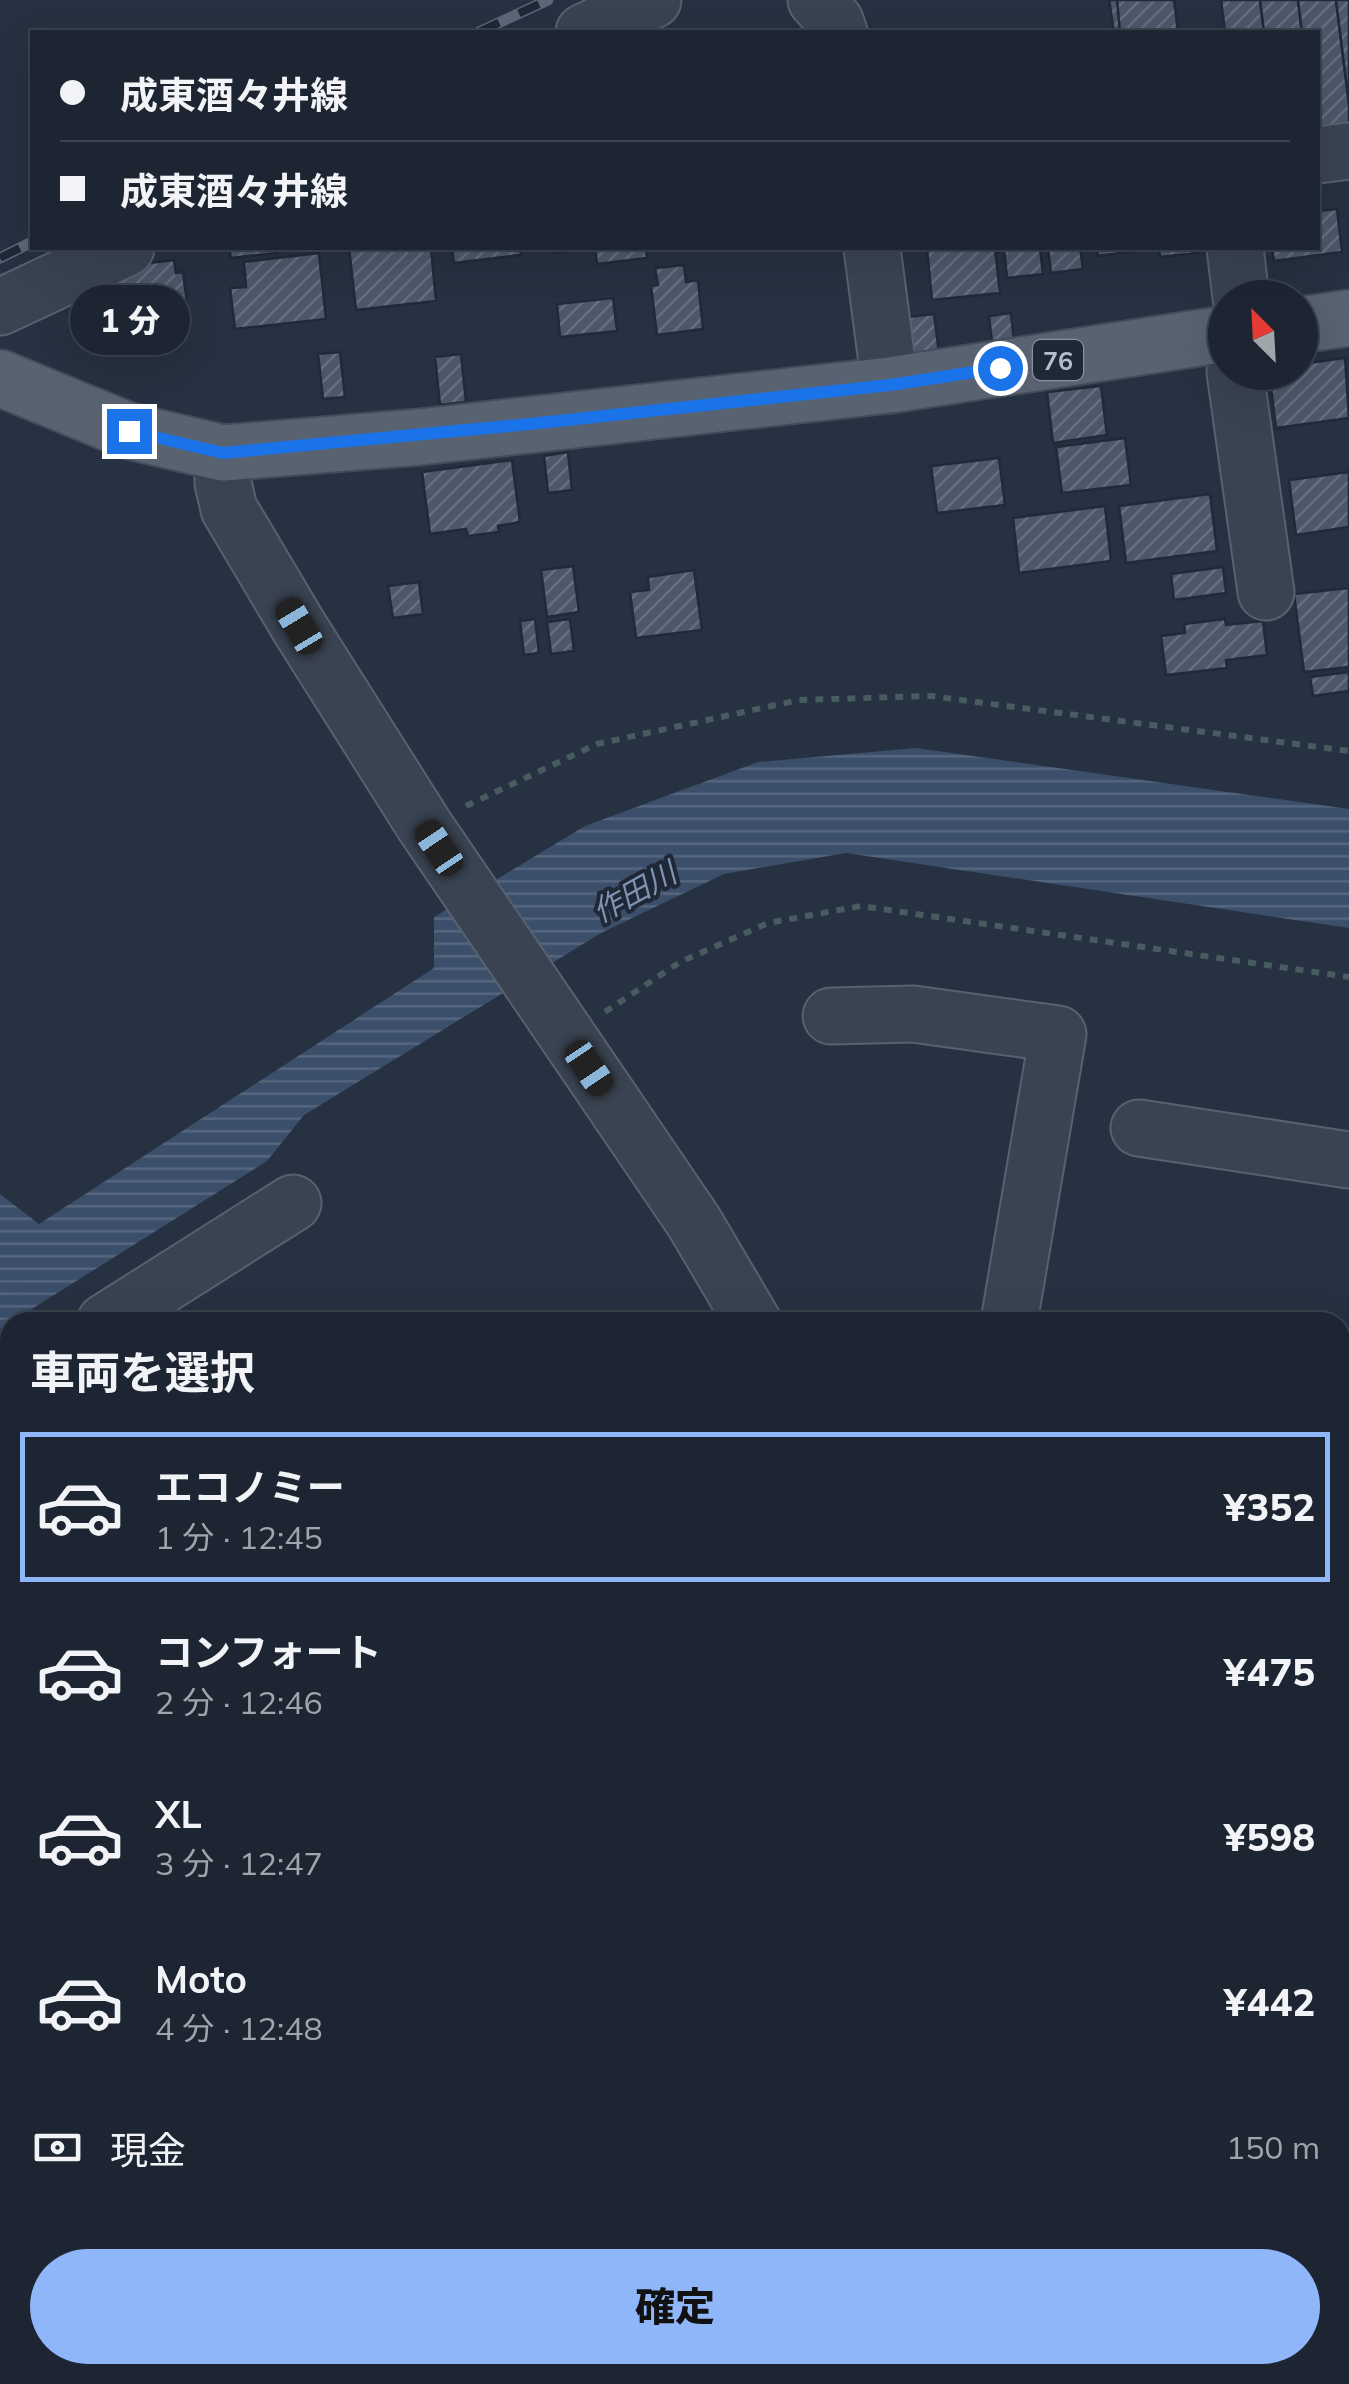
<!DOCTYPE html>
<html lang="ja">
<head>
<meta charset="utf-8">
<style>
	:root { --surface:#1c2531; --page:#29313d; --text:#f1f3f6; --muted:#a0a5ab; --line:#3a424d; --accent:#8eb6f9 }
	body { margin:0; font-family:Mulish,"Noto Sans JP",sans-serif; background:var(--page); color:var(--text); height:100vh; display:flex; flex-direction:column; font-size:38px; white-space:nowrap }
	* { box-sizing:border-box; margin:0 }
	p { font-size:32px; color:var(--muted) }
	.icon { flex:none; width:55px; height:55px; fill:none; stroke:currentColor; stroke-width:2; stroke-linecap:round; stroke-linejoin:round }
	.map { position:relative; flex:1; overflow:hidden }
	.drawer { position:absolute; left:0px; top:1312px; width:1350px; height:1072px; display:flex; flex-direction:column; background:var(--surface); border-radius:30px 30px 0 0; box-shadow:0 10px 40px #0002,0 0 0 2px var(--line) }
	.drawer>* { flex:none }
	.hud { position:absolute; left:30px; top:30px; width:1290px; height:220px; border-radius:0px; box-shadow:0 10px 40px #0002,0 0 0 2px var(--line); display:grid; align-content:center; height:220px; padding:0 30px; background:var(--surface) }
	.needle { width:65px; rotate:336deg }
	.fabs { position:absolute; left:1208px; top:280px; display:grid; gap:20px }
	.fabs a { display:grid; place-items:center; width:110px; height:110px; border-radius:50%; background:var(--surface); box-shadow:0 10px 40px #0002,0 0 0 2px var(--line); font-size:50px }
	.end { position:absolute; width:45px; height:45px; margin:-22px; border:12px solid #1a73e8; background:#fff; box-shadow:0 0 0 5px #fff }
	.from { border-radius:50% }
	.bubble { position:absolute; height:70px; border-radius:35px; background:var(--surface); box-shadow:0 10px 40px #0002,0 0 0 2px var(--line); font-size:32px; font-weight:800; line-height:70px; text-align:center }
	.car { position:absolute; width:30px; height:60px; margin:-30px -15px; border-radius:12px; box-shadow:0 0 8px 2px #0007; background:linear-gradient(#222 24%,#8ab4d8 0 40%,#222 0 76%,#8ab4d8 0 86%,#222 0) }
	.hud b { display:flex; align-items:center; gap:35px; height:95px; font-size:38px }
	.hud b+b { border-top:2px solid var(--line) }
	.hud i { width:25px; height:25px; background:var(--text) }
	ul { padding:0; list-style:none }
	li { display:flex; align-items:center; gap:30px; height:150px; margin:0 20px 15px; padding:0 10px; border:5px solid transparent; border-radius:0px }
	li div { flex:1 }
	li b { display:block; font-size:38px }
	li em { font-style:normal; font-weight:800 }
	li.active { border-color:var(--accent) }
	li>.icon { width:90px; height:90px; stroke-width:1.5 }
	h2 { padding:0 30px; font-size:45px; line-height:120px }
	.pay { display:flex; align-items:center; gap:25px; height:110px; padding:0 30px; font-size:38px }
	.pay p { margin-inline-start:auto }
	.action { display:flex; gap:20px; margin-top:auto; padding:20px 30px }
	.action a { flex:1; height:115px; border-radius:60px; background:var(--accent); color:#111; font-size:40px; font-weight:800; line-height:115px; text-align:center }
	.map>svg:first-child { display:block }
	.forest { fill:url(#forest-firs) }
	.water { fill:url(#water-rules) }
	.lines { fill:none; stroke-linecap:round; stroke-linejoin:round }
	.stream { stroke:#3b4e6a; stroke-width:12 }
	.building { fill:url(#building-hatch); stroke:#212a38; stroke-width:2.5 }
	.minor-casing { stroke:#58616e; stroke-width:59 }
	.major-casing { stroke:#444c5a; stroke-width:59 }
	.path { stroke:#465c5f; stroke-width:6; stroke-dasharray:8 8; stroke-linecap:butt }
	.minor { stroke:#3a4351; stroke-width:55 }
	.major { stroke:#586271; stroke-width:55 }
	.rail-casing { stroke:#5c6778; stroke-width:11 }
	.rail { stroke:#1f2836; stroke-width:8; stroke-dasharray:22; stroke-linecap:butt }
	.route { stroke:#1a73e8; stroke-width:12 }
	.labels { text-anchor:middle; dominant-baseline:central; stroke-width:8; stroke-linejoin:round; paint-order:stroke }
	.shield { fill:#1f2836; stroke:#89919e; stroke-width:2.5 }
	.shield-label { font-size:25px; font-weight:bold; fill:#b7becb }
	.water-label { font-size:30px; font-style:italic; fill:#7e94b2; stroke:#1f2836 }
</style>
</head>
<body>
<div class="map">
<svg width="1349" height="2384" viewBox="0 0 1349 2384">
	<defs>
		<pattern id="forest-firs" width="22" height="20" patternUnits="userSpaceOnUse" patternTransform="scale(2.5)"><rect width="22" height="20" fill="#283f42"/><path d="M5 1l3.5 6h-7zM16 11l3.5 6h-7z" fill="#45595c"/></pattern>
		<pattern id="water-rules" width="6" height="5" patternUnits="userSpaceOnUse" patternTransform="scale(2.5)"><rect width="6" height="5" fill="#3b4e6a"/><path d="M0 2.5h6" fill="none" stroke="#55667e"/></pattern>
		<pattern id="building-hatch" width="6" height="6" patternUnits="userSpaceOnUse" patternTransform="scale(2.5)"><rect width="6" height="6" fill="#4c586a"/><path d="M-1 1l2-2M0 6l6-6M5 7l2-2" fill="none" stroke="#646e7e"/></pattern>
	</defs>
	<rect width="100%" height="100%" fill="#263141"/>
	<!-- forest -->
	<g class="forest">
		<polygon points="1340,2319 1349,2320 1349,2384 940,2384 930,2375 1340,2375"/>
		<polygon points="237,2375 499,2375 501,2384 239,2384"/>
	</g>
	<!-- water -->
	<polygon class="water" points="916,748 1349,809 1349,928 846,853 724,874 601,933 304,1115 267,1161 0,1329 0,1194 39,1224 434,968 434,917 585,826 758,762"/>
	<g class="lines">
		<!-- stream -->
		<polyline class="stream" points="0,1888 10,1880"/>
	</g>
	<!-- building -->
	<g class="building">
		<polygon points="1109,0 1170,0 1175,32 1114,32"/>
		<polygon points="1117,0 1174,0 1178,32 1120,32"/>
		<polygon points="1221,0 1260,0 1264,32 1225,32"/>
		<polygon points="1260,0 1298,0 1302,32 1264,32"/>
		<polygon points="1298,0 1336,0 1349,104 1349,132 1318,137 1318,32 1302,32"/>
		<polygon points="1336,0 1349,0 1349,104"/>
		<polygon points="1337,209 1342,252 1274,261 1272,248 1318,248 1318,211"/>
		<polygon points="229,248 277,248 277,253 231,258"/>
		<polygon points="349,248 431,248 436,301 356,310"/>
		<polygon points="452,248 520,248 521,255 454,263"/>
		<polygon points="552,248 646,248 647,258 597,264 595,248 553,253"/>
		<polygon points="950,248 995,248 1000,293 932,300 927,250"/>
		<polygon points="1004,248 1040,248 1043,274 1007,278"/>
		<polygon points="1048,248 1080,248 1083,269 1051,273"/>
		<polygon points="1097,248 1152,248 1152,249 1098,256"/>
		<polygon points="1159,248 1216,248 1216,251 1160,257"/>
		<polygon points="319,253 326,319 235,329 230,288 246,287 244,262"/>
		<polygon points="174,260 176,273 183,272 188,311 97,322 92,270"/>
		<polygon points="684,265 686,282 698,280 703,329 657,335 651,286 658,285 655,268"/>
		<polygon points="613,298 617,331 560,337 557,304"/>
		<polygon points="1011,313 1014,341 992,343 989,316"/>
		<polygon points="934,314 939,353 912,356 908,317"/>
		<polygon points="340,352 345,397 323,399 318,354"/>
		<polygon points="461,354 466,402 440,405 435,357"/>
		<polygon points="1345,358 1349,418 1276,428 1269,372 1300,372 1300,364"/>
		<polygon points="1101,386 1107,435 1053,443 1047,392"/>
		<polygon points="1125,438 1131,485 1062,493 1056,447"/>
		<polygon points="568,452 572,490 548,493 544,456"/>
		<polygon points="999,458 1005,505 937,513 931,466"/>
		<polygon points="512,460 520,522 498,526 499,532 468,536 466,529 430,534 422,472"/>
		<polygon points="1349,472 1349,527 1296,535 1289,480"/>
		<polygon points="1210,494 1217,551 1126,563 1119,506"/>
		<polygon points="1105,506 1111,561 1019,573 1013,518"/>
		<polygon points="573,566 579,612 547,617 541,570"/>
		<polygon points="1223,567 1226,593 1174,600 1171,574"/>
		<polygon points="694,570 702,630 636,638 630,592 649,590 648,577"/>
		<polygon points="419,582 423,614 393,618 388,586"/>
		<polygon points="1349,588 1349,667 1304,672 1294,594"/>
		<polygon points="535,619 539,653 524,655 520,621"/>
		<polygon points="570,619 574,651 551,654 547,622"/>
		<polygon points="1225,619 1226,625 1263,621 1267,655 1226,660 1227,668 1166,675 1161,636 1185,633 1184,624"/>
		<polygon points="1349,672 1349,691 1313,696 1310,677"/>
	</g>
	<g class="lines">
		<defs>
			<g id="minor">
				<polyline points="816,0 835,21 839,32"/>
				<polyline points="584,32 653,0"/>
				<polyline points="1318,155 1349,151"/>
				<polyline points="872,248 890,385"/>
				<polyline points="1235,248 1241,298"/>
				<polyline points="0,307 126,248"/>
				<polyline points="1235,372 1266,592"/>
				<polyline points="223,453 223,483 229,509 299,627 424,825 694,1222 753,1322"/>
				<polyline points="831,1016 913,1014 1058,1034 1009,1322"/>
				<polyline points="1139,1128 1349,1160"/>
				<polyline points="105,1322 293,1203"/>
				<polyline points="0,1390 10,1383"/>
				<polyline points="1340,1445 1349,1387"/>
				<polyline points="1340,1694 1349,1698"/>
				<polyline points="0,1832 10,1823"/>
				<polyline points="1340,2183 1349,2202"/>
				<polyline points="532,2375 534,2384"/>
				<polyline points="740,2375 743,2384"/>
			</g>
			<g id="major">
				<polyline points="1300,325 1349,318"/>
				<polyline points="0,378 129,431 223,453 420,437 890,385 1225,334"/>
			</g>
		</defs>
		<!-- minor casing -->
		<use href="#minor" class="minor-casing"/>
		<!-- major casing -->
		<use href="#major" class="major-casing"/>
		<!-- path -->
		<g class="path">
			<polyline points="466,806 597,744 799,700 931,696 1349,751"/>
			<polyline points="605,1012 680,962 768,923 861,906 1349,977"/>
			<polyline points="1171,2384 1191,2375"/>
		</g>
		<!-- minor -->
		<use href="#minor" class="minor"/>
		<!-- major -->
		<use href="#major" class="major"/>
		<defs>
			<g id="rail">
				<polyline points="479,32 548,0"/>
				<polyline points="0,258 32,242"/>
			</g>
		</defs>
		<!-- rail casing -->
		<use href="#rail" class="rail-casing"/>
		<!-- rail -->
		<use href="#rail" class="rail"/>
	</g>
	<g class="lines">
		<!-- route -->
		<polyline class="route" points="129,431 223,453 530,424 890,385 1000,368"/>
	</g>
	<g class="labels">
		<!-- shield labels -->
		<rect class="shield" x="1033" y="340" width="50" height="40" rx="8"/>
		<g class="shield-label">
			<text x="1058" y="360">76</text>
		</g>
		<!-- water labels -->
		<g class="water-label">
			<text transform="translate(634 892) rotate(-29)">作田川</text>
		</g>
	</g>
</svg>
<div class="fabs">
<a><svg class="needle" viewBox="-14 -14 28 28"><path d="M0-13l5 13h-10z" fill="#e53935"/><path d="M0 13l5-13h-10z" fill="#a0a5ab"/></svg></a>
</div>
<i class="end from" style="left:1000px;top:368px"></i>
<i class="end" style="left:129px;top:431px"></i>
<div class="bubble" style="left:70px;top:285px;width:120px">1 分</div>
<i class="car" style="left:299px;top:626px;rotate:329deg"></i>
<i class="car" style="left:439px;top:848px;rotate:326deg"></i>
<i class="car" style="left:589px;top:1068px;rotate:146deg"></i>
<div class="hud">
<b><i class="from"></i>成東酒々井線</b>
<b><i></i>成東酒々井線</b>
</div>
<section class="drawer">
<h2>車両を選択</h2>
<ul>
<li class="active"><svg class="icon" aria-label="car" viewBox="0 0 24 24"><path d="M5 17H2v-5l4-1 3-4h7l3 4 3 1v5h-3M9 17h6M6 11h13"/><circle cx="7" cy="17" r="2"/><circle cx="17" cy="17" r="2"/></svg><div><b>エコノミー</b><p>1 分 · 12:45</p></div><em>¥352</em></li>
<li><svg class="icon" aria-label="car" viewBox="0 0 24 24"><path d="M5 17H2v-5l4-1 3-4h7l3 4 3 1v5h-3M9 17h6M6 11h13"/><circle cx="7" cy="17" r="2"/><circle cx="17" cy="17" r="2"/></svg><div><b>コンフォート</b><p>2 分 · 12:46</p></div><em>¥475</em></li>
<li><svg class="icon" aria-label="car" viewBox="0 0 24 24"><path d="M5 17H2v-5l4-1 3-4h7l3 4 3 1v5h-3M9 17h6M6 11h13"/><circle cx="7" cy="17" r="2"/><circle cx="17" cy="17" r="2"/></svg><div><b>XL</b><p>3 分 · 12:47</p></div><em>¥598</em></li>
<li><svg class="icon" aria-label="car" viewBox="0 0 24 24"><path d="M5 17H2v-5l4-1 3-4h7l3 4 3 1v5h-3M9 17h6M6 11h13"/><circle cx="7" cy="17" r="2"/><circle cx="17" cy="17" r="2"/></svg><div><b>Moto</b><p>4 分 · 12:48</p></div><em>¥442</em></li>
</ul>
<div class="pay"><svg class="icon" aria-label="cash" viewBox="0 0 24 24"><path d="M3 7h18v10H3z"/><circle cx="12" cy="12" r="2"/></svg>現金<p>150 m</p></div>
<div class="action"><a>確定</a></div>
</section>
</div>
</body>
</html>
